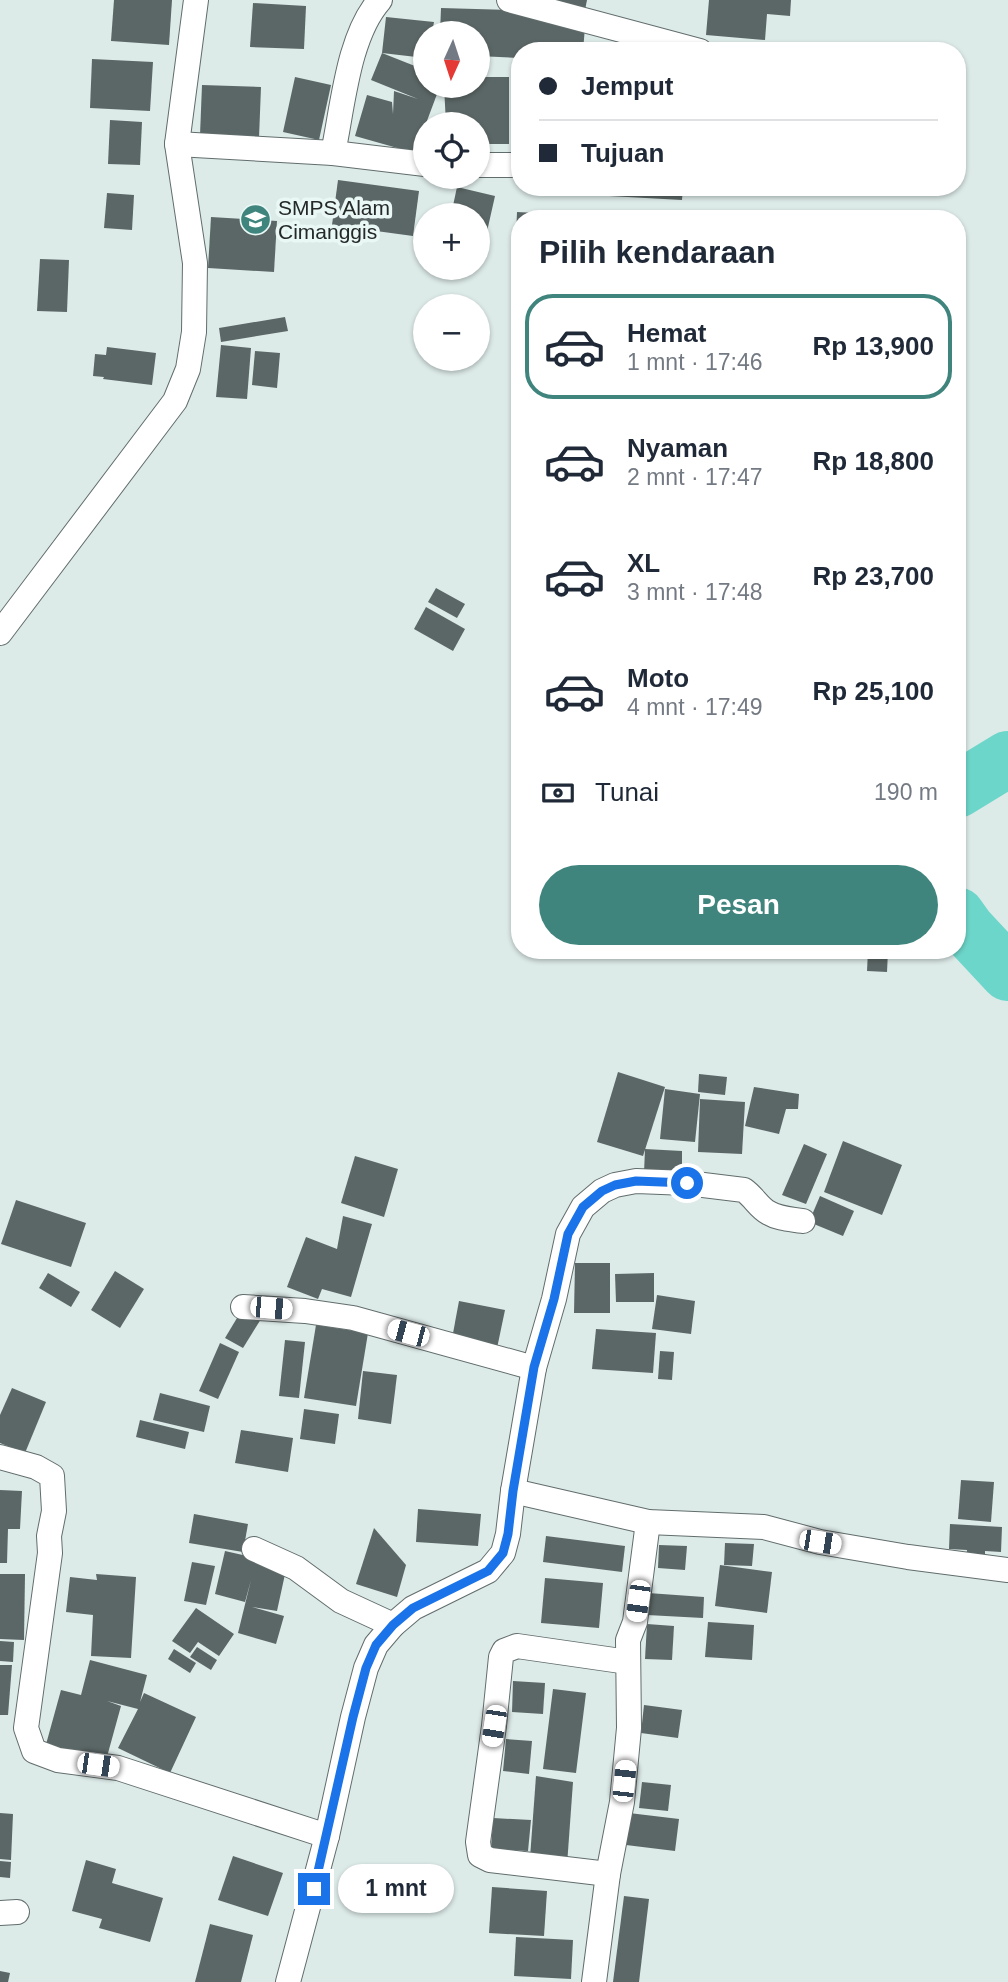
<!DOCTYPE html>
<html lang="id">
<head>
<meta charset="utf-8">
<style>
	:root { --surface:#fff; --page:#f2f2f3; --text:#1f2937; --muted:#747a83; --line:#e0e1e3; --accent:#3f857d }
	body { margin:0; font-family:Helvetica,sans-serif; background:var(--page); color:var(--text); height:100vh; display:flex; flex-direction:column; font-size:26px; white-space:nowrap }
	* { box-sizing:border-box; margin:0 }
	p { font-size:23px; color:var(--muted) }
	.icon { flex:none; width:38px; height:38px; fill:none; stroke:currentColor; stroke-width:2; stroke-linecap:round; stroke-linejoin:round }
	.map { position:relative; flex:1; overflow:hidden }
	.sheet { position:absolute; left:511px; top:210px; width:455px; height:749px; display:flex; flex-direction:column; background:var(--surface); border-radius:28px; box-shadow:0 2px 5px #0004 }
	.sheet>* { flex:none }
	.top-card { position:absolute; left:511px; top:42px; width:455px; height:154px; border-radius:28px; box-shadow:0 2px 5px #0004; display:grid; align-content:center; height:154px; padding:0 28px; background:var(--surface) }
	.needle { width:46px; rotate:183deg }
	.buttons { position:absolute; left:413px; top:21px; display:grid; gap:14px }
	.buttons a { display:grid; place-items:center; width:77px; height:77px; border-radius:50%; background:var(--surface); box-shadow:0 2px 5px #0004; font-size:35px }
	.end { position:absolute; width:32px; height:32px; margin:-16px; border:9px solid #1a73e8; background:#fff; box-shadow:0 0 0 4px #fff }
	.from { border-radius:50% }
	.bubble { position:absolute; height:49px; border-radius:24px; background:var(--surface); box-shadow:0 2px 5px #0004; font-size:23px; font-weight:700; line-height:49px; text-align:center }
	.car { position:absolute; width:21px; height:42px; margin:-21px -10px; border-radius:9px; box-shadow:0 0 5px 2px #0007; background:linear-gradient(#fff 24%,#345 0 40%,#fff 0 76%,#345 0 86%,#fff 0) }
	.top-card b { display:flex; align-items:center; gap:24px; height:66px; font-size:26px }
	.top-card b+b { border-top:2px solid var(--line) }
	.top-card i { width:18px; height:18px; background:var(--text) }
	ul { padding:0; list-style:none }
	li { display:flex; align-items:center; gap:21px; height:105px; margin:0 14px 10px; padding:0 14px; border:4px solid transparent; border-radius:28px }
	li div { flex:1 }
	li b { display:block; font-size:26px }
	li em { font-style:normal; font-weight:700 }
	li.current { border-color:var(--accent) }
	li>.icon { width:63px; height:63px; stroke-width:1.5 }
	h2 { padding:0 28px; font-size:32px; line-height:84px }
	.pay { display:flex; align-items:center; gap:18px; height:77px; padding:0 28px; font-size:26px }
	.pay p { margin-inline-start:auto }
	.action { display:flex; gap:14px; margin-top:auto; padding:14px 28px }
	.action a { flex:1; height:80px; border-radius:42px; background:var(--accent); color:#fff; font-size:28px; font-weight:700; line-height:80px; text-align:center }
	.map>svg:first-child { display:block }
	.lines { fill:none; stroke-linecap:round; stroke-linejoin:round }
	.river { stroke:#6dd6ca; stroke-width:56 }
	.building { fill:#5b6766 }
	.street-casing { stroke:#616d6c; stroke-width:26 }
	.street { stroke:#fff; stroke-width:24 }
	.route { stroke:#1a73e8; stroke-width:9 }
	.labels { text-anchor:middle; dominant-baseline:central; stroke-width:7; stroke-linejoin:round; paint-order:stroke }
	.poi-label { font-size:21px; fill:#242928; stroke:#e9f7f5; text-anchor:start }
</style>
</head>
<body>
<div class="map">
<svg width="1008" height="1982" viewBox="0 0 1008 1982">
	<rect width="100%" height="100%" fill="#dceae8"/>
	<g class="lines">
		<!-- river -->
		<g class="river">
			<polyline points="957,790 1008,759"/>
			<polyline points="957,915 967,929 1008,973"/>
		</g>
	</g>
	<!-- building -->
	<g class="building">
		<polygon points="114,0 172,0 169,45 111,41"/>
		<polygon points="548,0 587,0 585,10"/>
		<polygon points="709,0 791,0 790,16 767,14 765,40 706,35"/>
		<polygon points="253,3 306,6 304,49 250,47"/>
		<polygon points="441,8 546,11 546,23 585,27 583,51 520,51 520,58 478,56 478,33 440,33"/>
		<polygon points="386,17 434,22 432,33 425,33 425,58 382,53"/>
		<polygon points="382,53 425,70 425,86 440,86 415,153 355,136 367,95 392,102 393,114 394,91 418,99 371,80"/>
		<polygon points="92,59 153,62 150,111 90,108"/>
		<polygon points="295,77 331,85 319,140 283,132"/>
		<polygon points="478,77 509,77 509,144 478,144 478,124 446,124 444,86 478,86"/>
		<polygon points="202,85 261,87 259,138 200,135"/>
		<polygon points="110,120 142,122 140,165 108,164"/>
		<polygon points="338,180 419,191 413,236 332,225"/>
		<polygon points="457,187 495,196 486,236 478,234 478,215 451,215"/>
		<polygon points="552,187 683,187 682,200 591,195 551,190"/>
		<polygon points="107,193 134,195 132,230 104,228"/>
		<polygon points="517,212 598,216 598,219 520,219 520,264 515,264"/>
		<polygon points="211,217 277,221 274,272 208,268"/>
		<polygon points="40,259 69,260 67,312 37,311"/>
		<polygon points="285,317 288,331 221,342 219,328"/>
		<polygon points="221,345 251,348 247,399 216,397"/>
		<polygon points="107,347 156,353 152,385 103,379 104,377 93,376 95,354 106,355"/>
		<polygon points="255,351 280,353 277,388 252,385"/>
		<polygon points="436,588 465,604 457,618 428,602"/>
		<polygon points="426,607 465,629 453,651 414,629"/>
		<polygon points="868,950 888,951 887,972 867,971"/>
		<polygon points="618,1072 665,1087 643,1156 597,1142"/>
		<polygon points="699,1074 727,1077 725,1095 698,1092"/>
		<polygon points="754,1087 799,1094 798,1109 786,1109 779,1134 745,1126"/>
		<polygon points="665,1089 700,1094 695,1142 660,1139"/>
		<polygon points="700,1099 745,1102 742,1154 698,1152"/>
		<polygon points="843,1141 902,1165 882,1215 824,1192"/>
		<polygon points="804,1144 827,1154 806,1204 782,1195"/>
		<polygon points="645,1149 682,1151 682,1175 644,1173"/>
		<polygon points="355,1156 398,1169 384,1217 341,1203"/>
		<polygon points="820,1196 854,1211 843,1236 809,1222"/>
		<polygon points="16,1200 86,1223 71,1267 1,1244"/>
		<polygon points="343,1216 372,1224 351,1297 322,1289 318,1299 287,1287 306,1237 337,1249"/>
		<polygon points="575,1263 610,1263 610,1313 574,1313"/>
		<polygon points="115,1271 144,1289 120,1328 91,1310"/>
		<polygon points="48,1273 80,1292 71,1307 39,1288"/>
		<polygon points="654,1273 654,1302 616,1302 615,1274"/>
		<polygon points="657,1295 695,1301 691,1334 652,1329"/>
		<polygon points="459,1301 505,1310 496,1353 451,1344"/>
		<polygon points="243,1308 261,1319 243,1348 225,1338"/>
		<polygon points="316,1325 368,1333 356,1406 304,1398"/>
		<polygon points="596,1329 656,1333 653,1373 592,1369"/>
		<polygon points="285,1340 305,1342 299,1398 279,1396"/>
		<polygon points="220,1343 239,1352 218,1399 199,1391"/>
		<polygon points="660,1351 674,1352 672,1380 658,1379"/>
		<polygon points="363,1371 397,1375 391,1424 358,1419"/>
		<polygon points="12,1388 46,1402 25,1453 0,1443 0,1415"/>
		<polygon points="160,1393 210,1406 204,1432 153,1420"/>
		<polygon points="304,1409 339,1414 335,1444 300,1439"/>
		<polygon points="140,1420 189,1432 185,1449 136,1437"/>
		<polygon points="241,1430 293,1438 288,1472 235,1463"/>
		<polygon points="961,1480 994,1482 991,1522 958,1519"/>
		<polygon points="0,1490 22,1491 20,1529 8,1529 7,1563 0,1563"/>
		<polygon points="418,1509 481,1514 478,1546 416,1542"/>
		<polygon points="194,1514 248,1524 243,1552 189,1543"/>
		<polygon points="950,1524 1002,1527 1001,1552 985,1551 985,1561 966,1560 967,1550 949,1549"/>
		<polygon points="374,1528 406,1565 397,1597 356,1584"/>
		<polygon points="546,1536 625,1546 622,1572 543,1562"/>
		<polygon points="725,1543 754,1544 752,1566 724,1565"/>
		<polygon points="659,1545 687,1546 685,1570 658,1568"/>
		<polygon points="225,1551 287,1565 277,1611 252,1607 284,1616 276,1644 238,1633 251,1580 245,1602 215,1594"/>
		<polygon points="192,1562 215,1566 206,1605 184,1601"/>
		<polygon points="720,1565 772,1572 767,1613 715,1606"/>
		<polygon points="0,1574 25,1574 24,1640 0,1639"/>
		<polygon points="96,1574 136,1577 131,1658 91,1656 93,1615 66,1612 70,1577 97,1580"/>
		<polygon points="545,1578 603,1583 599,1628 541,1623"/>
		<polygon points="648,1593 704,1597 703,1618 647,1615"/>
		<polygon points="196,1608 234,1634 219,1656 198,1642 190,1653 172,1641"/>
		<polygon points="708,1622 754,1625 752,1660 705,1657"/>
		<polygon points="647,1624 674,1626 672,1660 645,1659"/>
		<polygon points="0,1641 14,1642 13,1662 0,1661"/>
		<polygon points="197,1647 217,1660 211,1670 190,1657"/>
		<polygon points="174,1649 196,1663 190,1673 168,1659"/>
		<polygon points="90,1660 147,1675 140,1702 144,1693 196,1717 170,1773 118,1748 138,1709 107,1701 121,1706 105,1764 45,1748 61,1690 81,1695"/>
		<polygon points="0,1665 12,1665 8,1715 0,1715"/>
		<polygon points="513,1681 545,1683 543,1714 512,1712"/>
		<polygon points="553,1689 586,1693 576,1773 543,1769"/>
		<polygon points="644,1705 682,1710 678,1738 641,1733"/>
		<polygon points="506,1739 532,1741 529,1774 503,1771"/>
		<polygon points="536,1776 573,1782 567,1865 530,1858"/>
		<polygon points="642,1782 671,1785 668,1811 639,1808"/>
		<polygon points="0,1813 13,1814 11,1860 0,1859"/>
		<polygon points="629,1813 679,1819 675,1851 626,1845"/>
		<polygon points="493,1818 531,1820 528,1851 491,1849"/>
		<polygon points="233,1856 283,1873 268,1916 218,1900"/>
		<polygon points="86,1860 116,1869 112,1883 163,1898 150,1942 99,1928 102,1919 72,1911"/>
		<polygon points="0,1861 11,1862 10,1878 0,1877"/>
		<polygon points="492,1887 547,1891 544,1936 489,1933"/>
		<polygon points="624,1896 649,1899 639,1982 613,1982"/>
		<polygon points="210,1924 253,1935 241,1982 195,1982"/>
		<polygon points="516,1937 573,1940 571,1979 514,1976"/>
		<polygon points="0,1971 10,1973 8,1982 0,1982"/>
	</g>
	<g class="lines">
		<defs>
			<g id="street">
				<polyline points="509,0 700,51"/>
				<polyline points="177,144 333,153 425,164"/>
				<path d="M333,153c10,-47 15,-117 47,-153"/>
				<polyline points="478,165 520,165"/>
				<polyline points="0,633 175,401 188,369 194,332 195,263 177,144 196,0"/>
				<polyline points="243,1307 305,1311 353,1318 534,1368"/>
				<polyline points="0,1457 36,1467 52,1476 54,1511 49,1536 50,1553 26,1728 34,1751 58,1760 118,1768 327,1836"/>
				<polyline points="513,1491 648,1522 764,1527 820,1542 908,1557 1008,1570"/>
				<polyline points="254,1549 296,1568 341,1601 393,1625"/>
				<polyline points="608,1874 490,1860 480,1855 478,1842 494,1726 501,1657 504,1651 517,1646 628,1662"/>
				<polyline points="0,1913 17,1912"/>
				<path d="M288,1982l39,-146 26,-119 13,-49 10,-23 17,-20 20,-17 75,-37 15,-18 5,-19 5,-43 21,-123 20,-69 14,-65 15,-27 19,-16 13,-6 21,-4 51,2 57,7c10,7 15,18 25,23 10,6 22,6 34,8"/>
				<polyline points="594,1982 608,1874 622,1802 629,1728 628,1640 635,1622 648,1522"/>
			</g>
		</defs>
		<!-- street casing -->
		<use href="#street" class="street-casing"/>
		<!-- street -->
		<use href="#street" class="street"/>
	</g>
	<g class="lines">
		<!-- route -->
		<polyline class="route" points="314,1889 353,1717 366,1668 376,1645 393,1625 413,1608 488,1571 503,1553 508,1534 513,1491 534,1367 554,1299 568,1234 583,1207 602,1191 615,1185 636,1181 687,1183"/>
	</g>
	<!-- icons -->
	<defs>
		<symbol id="school-disc" viewBox="-11 -11 22 22"><circle r="9.5" fill="#3f857d" stroke="#e9f7f5"/><path d="M0-5L7-2L0 1L-7-2ZM-4 1L0 2.5L4 1V4Q0 6-4 4Z" fill="#fff"/></symbol>
	</defs>
	<g fill-rule="evenodd">
		<use href="#school-disc" x="238" y="202" width="35" height="35"/>
	</g>
	<g class="labels">
		<!-- poi labels -->
		<g class="poi-label">
			<text x="278" y="207">SMPS Alam<tspan x="278" dy="24">Cimanggis</tspan></text>
		</g>
	</g>
</svg>
<div class="buttons">
<a><svg class="needle" viewBox="-14 -14 28 28"><path d="M0-13l5 13h-10z" fill="#e53935"/><path d="M0 13l5-13h-10z" fill="#747a83"/></svg></a>
<a><svg class="icon" aria-label="locate" viewBox="0 0 24 24"><circle cx="12" cy="12" r="6"/><path d="M12 2v4M12 18v4M2 12h4M18 12h4"/></svg></a>
<a>+</a>
<a>−</a>
</div>
<i class="end from" style="left:687px;top:1183px"></i>
<i class="end" style="left:314px;top:1889px"></i>
<div class="bubble" style="left:338px;top:1864px;width:116px">1 mnt</div>
<i class="car" style="left:271px;top:1308px;rotate:95deg"></i>
<i class="car" style="left:408px;top:1333px;rotate:285deg"></i>
<i class="car" style="left:820px;top:1542px;rotate:99deg"></i>
<i class="car" style="left:638px;top:1601px;rotate:188deg"></i>
<i class="car" style="left:494px;top:1726px;rotate:189deg"></i>
<i class="car" style="left:98px;top:1765px;rotate:98deg"></i>
<i class="car" style="left:624px;top:1781px;rotate:6deg"></i>
<div class="top-card">
<b><i class="from"></i>Jemput</b>
<b><i></i>Tujuan</b>
</div>
<section class="sheet">
<h2>Pilih kendaraan</h2>
<ul>
<li class="current"><svg class="icon" aria-label="car" viewBox="0 0 24 24"><path d="M5 17H2v-5l4-1 3-4h7l3 4 3 1v5h-3M9 17h6M6 11h13"/><circle cx="7" cy="17" r="2"/><circle cx="17" cy="17" r="2"/></svg><div><b>Hemat</b><p>1 mnt · 17:46</p></div><em>Rp 13,900</em></li>
<li><svg class="icon" aria-label="car" viewBox="0 0 24 24"><path d="M5 17H2v-5l4-1 3-4h7l3 4 3 1v5h-3M9 17h6M6 11h13"/><circle cx="7" cy="17" r="2"/><circle cx="17" cy="17" r="2"/></svg><div><b>Nyaman</b><p>2 mnt · 17:47</p></div><em>Rp 18,800</em></li>
<li><svg class="icon" aria-label="car" viewBox="0 0 24 24"><path d="M5 17H2v-5l4-1 3-4h7l3 4 3 1v5h-3M9 17h6M6 11h13"/><circle cx="7" cy="17" r="2"/><circle cx="17" cy="17" r="2"/></svg><div><b>XL</b><p>3 mnt · 17:48</p></div><em>Rp 23,700</em></li>
<li><svg class="icon" aria-label="car" viewBox="0 0 24 24"><path d="M5 17H2v-5l4-1 3-4h7l3 4 3 1v5h-3M9 17h6M6 11h13"/><circle cx="7" cy="17" r="2"/><circle cx="17" cy="17" r="2"/></svg><div><b>Moto</b><p>4 mnt · 17:49</p></div><em>Rp 25,100</em></li>
</ul>
<div class="pay"><svg class="icon" aria-label="cash" viewBox="0 0 24 24"><path d="M3 7h18v10H3z"/><circle cx="12" cy="12" r="2"/></svg>Tunai<p>190 m</p></div>
<div class="action"><a>Pesan</a></div>
</section>
</div>
</body>
</html>
